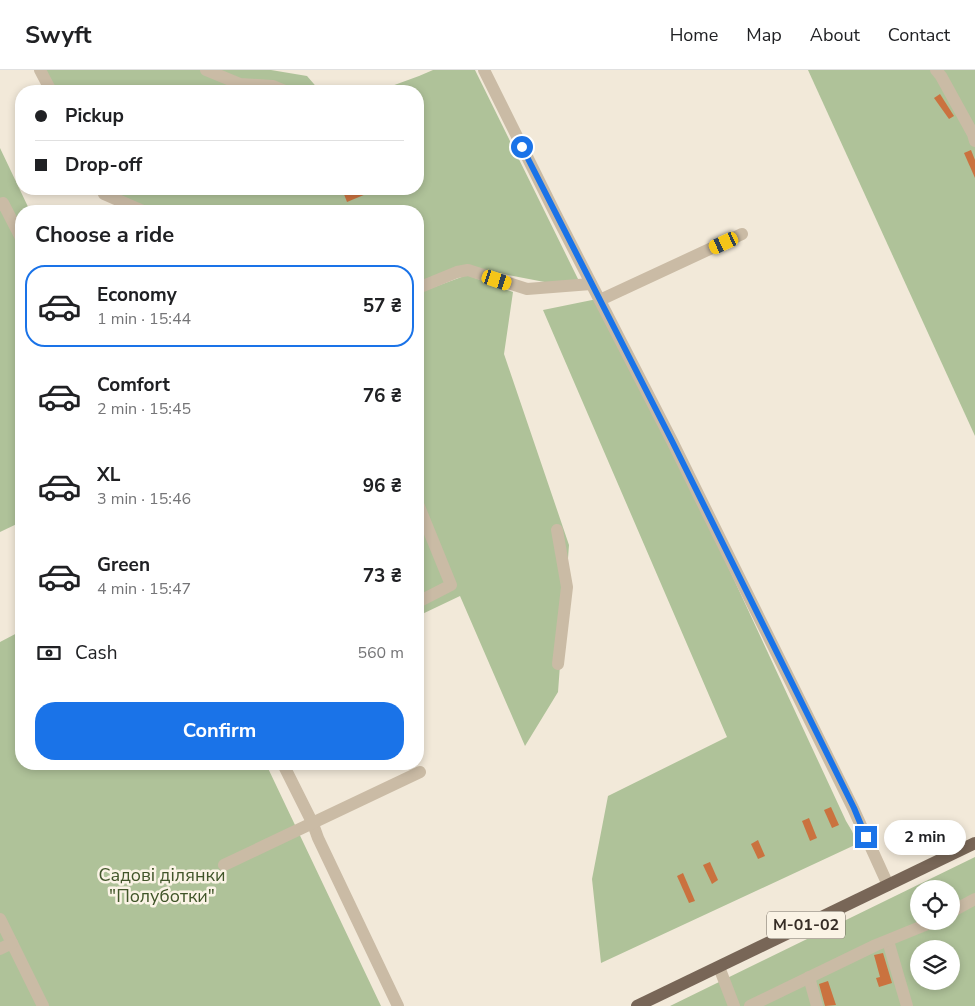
<!DOCTYPE html>
<html lang="en">
<head>
<meta charset="utf-8">
<style>
	:root { --surface:#fff; --page:#f6f6f6; --text:#202124; --muted:#757577; --line:#e0e0e0; --accent:#1a73e8 }
	body { margin:0; font-family:"Nunito Sans",sans-serif; background:var(--page); color:var(--text); height:100vh; display:flex; flex-direction:column; font-size:19px; white-space:nowrap }
	* { box-sizing:border-box; margin:0 }
	p { font-size:16px; color:var(--muted) }
	.icon { flex:none; width:28px; height:28px; fill:none; stroke:currentColor; stroke-width:2; stroke-linecap:round; stroke-linejoin:round }
	.map { position:relative; flex:1; overflow:hidden }
	.panel { position:absolute; left:15px; top:135px; width:409px; height:565px; display:flex; flex-direction:column; background:var(--surface); border-radius:20px; box-shadow:0 2px 8px #0003 }
	.panel>* { flex:none }
	.hud { position:absolute; left:15px; top:15px; width:409px; height:110px; border-radius:20px; box-shadow:0 2px 8px #0003; display:grid; align-content:center; height:110px; padding:0 20px; background:var(--surface) }
	.buttons { position:absolute; left:910px; top:810px; display:grid; gap:10px }
	.buttons a { display:grid; place-items:center; width:50px; height:50px; border-radius:50%; background:var(--surface); box-shadow:0 2px 8px #0003; font-size:25px }
	.end { position:absolute; width:22px; height:22px; margin:-11px; border:6px solid #1a73e8; background:#fff; box-shadow:0 0 0 2px #fff }
	.from { border-radius:50% }
	.bubble { position:absolute; height:35px; border-radius:18px; background:var(--surface); box-shadow:0 2px 8px #0003; font-size:16px; font-weight:700; line-height:35px; text-align:center }
	.car { position:absolute; width:15px; height:30px; margin:-15px -8px; border-radius:6px; box-shadow:0 0 4px 1px #0007; background:linear-gradient(#f5c518 24%,#345 0 40%,#f5c518 0 76%,#345 0 86%,#f5c518 0) }
	.hud b { display:flex; align-items:center; gap:18px; height:48px; font-size:19px }
	.hud b+b { border-top:1px solid var(--line) }
	.hud i { width:12px; height:12px; background:var(--text) }
	ul { padding:0; list-style:none }
	li { display:flex; align-items:center; gap:15px; height:82px; margin:0 10px 8px; padding:0 10px; border:2px solid transparent; border-radius:20px }
	li div { flex:1 }
	li b { display:block; font-size:19px }
	li em { font-style:normal; font-weight:700 }
	li.selected { border-color:var(--accent) }
	li>.icon { width:45px; height:45px; stroke-width:1.5 }
	h2 { padding:0 20px; font-size:22px; line-height:60px }
	.pay { display:flex; align-items:center; gap:12px; height:55px; padding:0 20px; font-size:19px }
	.pay p { margin-inline-start:auto }
	.action { display:flex; gap:10px; margin-top:auto; padding:10px 20px }
	.action a { flex:1; height:58px; border-radius:20px; background:var(--accent); color:#fff; font-size:20px; font-weight:700; line-height:58px; text-align:center }
	header { display:flex; align-items:center; gap:30px; box-sizing:border-box; height:70px; padding:0 25px; background:var(--surface); border-bottom:1px solid var(--line) }
	header strong { font-size:24px }
	nav { display:flex; gap:28px; margin-inline-start:auto; font-size:18px }
	.map>svg:first-child { display:block }
	.green { fill:#afc299; fill-rule:evenodd }
	.building { fill:#ca723f }
	.lines { fill:none; stroke-linecap:round; stroke-linejoin:round }
	.minor { stroke:#cabba5; stroke-width:12 }
	.major { stroke:#786657; stroke-width:12 }
	.route { stroke:#1a73e8; stroke-width:6 }
	.labels { text-anchor:middle; dominant-baseline:central; stroke-width:5; stroke-linejoin:round; paint-order:stroke }
	.shield { fill:#faf3e5; stroke:#71685f; stroke-width:1 }
	.shield-label { font-size:16px; font-weight:bold; fill:#362d26 }
	.park-label { font-size:18px; fill:#405529; stroke:#faf3e5 }
</style>
</head>
<body>
<header>
<strong>Swyft</strong>
<nav><a>Home</a><a>Map</a><a>About</a><a>Contact</a></nav>
</header>
<div class="map">
<svg width="975" height="936" viewBox="0 0 975 936">
	<rect width="100%" height="100%" fill="#f2e9d9"/>
	<!-- green -->
	<g class="green">
		<polygon points="42,0 271,0 307,6 320,21 149,21 146,17 138,21 53,21"/>
		<polygon points="433,0 475,0 579,211 555,214 467,197 418,215 418,141 120,141 112,127 126,119 418,119 418,21 378,21 419,6"/>
		<polygon points="808,0 975,0 975,366"/>
		<polygon points="0,78 30,141 21,141 21,452 0,462"/>
		<polygon points="467,205 513,222 504,284 569,475 558,622 525,676 460,526 418,546 418,223"/>
		<polygon points="597,229 660,350 846,751 852,761 857,774 601,893 592,809 608,726 727,667 543,240"/>
		<polygon points="21,561 21,694 266,694 381,936 0,936 0,572"/>
		<path d="M975,787v149h-305zM919,819h32v32h-32zM919,879h32v32h-32z"/>
	</g>
	<!-- building -->
	<g class="building">
		<polygon points="940,24 954,46 949,49 934,28"/>
		<polygon points="971,80 975,90 975,108 964,83"/>
		<polygon points="342,119 378,119 347,132"/>
		<polygon points="831,737 839,755 832,758 824,740"/>
		<polygon points="809,748 817,768 810,771 802,751"/>
		<polygon points="758,770 765,786 758,789 751,774"/>
		<polygon points="710,792 718,810 712,814 703,795"/>
		<polygon points="683,803 695,831 689,833 677,806"/>
		<polygon points="883,883 892,913 879,917 876,908 880,907 874,885"/>
		<polygon points="828,911 836,935 825,936 819,914"/>
	</g>
	<g class="lines">
		<!-- minor -->
		<g class="minor">
			<polyline points="40,0 51,21"/>
			<polyline points="206,0 240,14 273,16 285,21"/>
			<polyline points="484,0 555,143 672,371 853,738 888,815"/>
			<polyline points="936,0 941,6 973,64 975,71"/>
			<polyline points="102,119 104,124 143,141"/>
			<polyline points="0,135 3,133 21,168"/>
			<polyline points="418,218 457,202 468,200 527,219 591,214"/>
			<polyline points="600,230 742,164"/>
			<polyline points="418,434 451,515 418,532"/>
			<polyline points="557,460 567,517 558,594"/>
			<polyline points="283,694 313,754 318,768 398,936"/>
			<polyline points="224,795 420,702"/>
			<polyline points="951,842 975,829"/>
			<polyline points="0,849 43,936"/>
			<polyline points="888,871 907,936"/>
			<polyline points="0,879 12,873"/>
			<polyline points="719,897 734,936"/>
			<polyline points="809,907 817,936"/>
			<polyline points="750,936 876,875 935,851"/>
		</g>
		<!-- major -->
		<polyline class="major" points="637,936 975,773"/>
	</g>
	<g class="lines">
		<!-- route -->
		<polyline class="route" points="522,77 672,371 854,738 866,767"/>
	</g>
	<g class="labels">
		<!-- shield labels -->
		<rect class="shield" x="767" y="841.5" width="78" height="27" rx="4"/>
		<g class="shield-label">
			<text x="806" y="855">М-01-02</text>
		</g>
		<!-- park labels -->
		<g class="park-label">
			<text x="162" y="805">Садові ділянки<tspan x="162" dy="21">"Полуботки"</tspan></text>
		</g>
	</g>
</svg>
<div class="buttons">
<a><svg class="icon" aria-label="locate" viewBox="0 0 24 24"><circle cx="12" cy="12" r="6"/><path d="M12 2v4M12 18v4M2 12h4M18 12h4"/></svg></a>
<a><svg class="icon" aria-label="layers" viewBox="0 0 24 24"><path d="M12 4l9 5-9 5-9-5zM3 14l9 5 9-5"/></svg></a>
</div>
<i class="end from" style="left:522px;top:77px"></i>
<i class="end" style="left:866px;top:767px"></i>
<div class="bubble" style="left:884px;top:750px;width:82px">2 min</div>
<i class="car" style="left:724px;top:173px;rotate:245deg"></i>
<i class="car" style="left:497px;top:210px;rotate:108deg"></i>
<div class="hud">
<b><i class="from"></i>Pickup</b>
<b><i></i>Drop-off</b>
</div>
<section class="panel">
<h2>Choose a ride</h2>
<ul>
<li class="selected"><svg class="icon" aria-label="car" viewBox="0 0 24 24"><path d="M5 17H2v-5l4-1 3-4h7l3 4 3 1v5h-3M9 17h6M6 11h13"/><circle cx="7" cy="17" r="2"/><circle cx="17" cy="17" r="2"/></svg><div><b>Economy</b><p>1 min · 15:44</p></div><em>57 ₴</em></li>
<li><svg class="icon" aria-label="car" viewBox="0 0 24 24"><path d="M5 17H2v-5l4-1 3-4h7l3 4 3 1v5h-3M9 17h6M6 11h13"/><circle cx="7" cy="17" r="2"/><circle cx="17" cy="17" r="2"/></svg><div><b>Comfort</b><p>2 min · 15:45</p></div><em>76 ₴</em></li>
<li><svg class="icon" aria-label="car" viewBox="0 0 24 24"><path d="M5 17H2v-5l4-1 3-4h7l3 4 3 1v5h-3M9 17h6M6 11h13"/><circle cx="7" cy="17" r="2"/><circle cx="17" cy="17" r="2"/></svg><div><b>XL</b><p>3 min · 15:46</p></div><em>96 ₴</em></li>
<li><svg class="icon" aria-label="car" viewBox="0 0 24 24"><path d="M5 17H2v-5l4-1 3-4h7l3 4 3 1v5h-3M9 17h6M6 11h13"/><circle cx="7" cy="17" r="2"/><circle cx="17" cy="17" r="2"/></svg><div><b>Green</b><p>4 min · 15:47</p></div><em>73 ₴</em></li>
</ul>
<div class="pay"><svg class="icon" aria-label="cash" viewBox="0 0 24 24"><path d="M3 7h18v10H3z"/><circle cx="12" cy="12" r="2"/></svg>Cash<p>560 m</p></div>
<div class="action"><a>Confirm</a></div>
</section>
</div>
</body>
</html>
